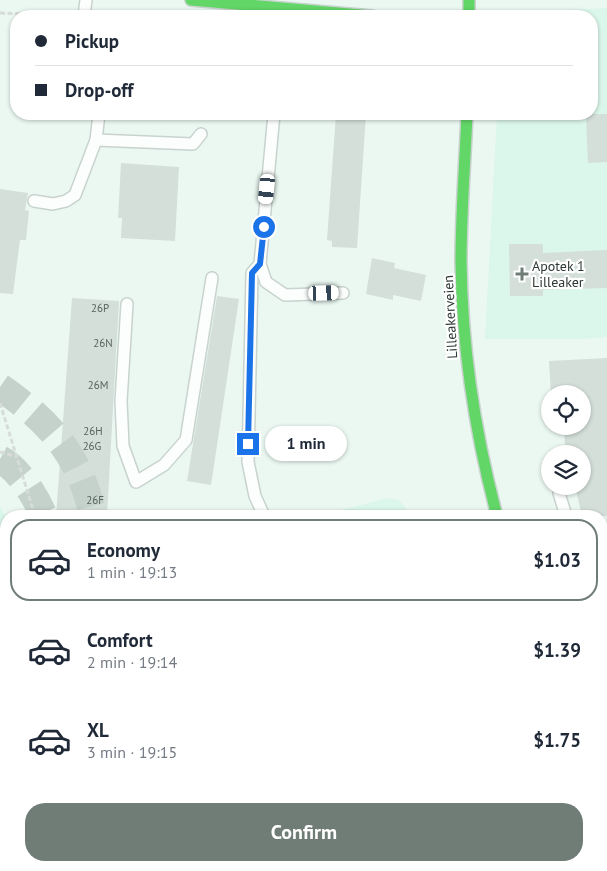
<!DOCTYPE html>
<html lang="en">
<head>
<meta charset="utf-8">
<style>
	:root { --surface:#fff; --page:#f2f2f3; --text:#1f2937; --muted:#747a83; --line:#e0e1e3; --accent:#707c76 }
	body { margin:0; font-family:"PT Sans",sans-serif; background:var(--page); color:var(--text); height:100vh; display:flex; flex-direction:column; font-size:19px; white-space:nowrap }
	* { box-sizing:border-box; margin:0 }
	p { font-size:16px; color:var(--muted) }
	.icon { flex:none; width:28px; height:28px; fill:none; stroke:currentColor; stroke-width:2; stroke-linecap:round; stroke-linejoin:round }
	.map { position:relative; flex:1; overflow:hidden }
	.details { position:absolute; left:0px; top:510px; width:608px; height:361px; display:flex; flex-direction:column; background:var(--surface); border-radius:20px 20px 0 0; box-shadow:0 1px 4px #0004 }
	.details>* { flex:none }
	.guide { position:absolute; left:10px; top:10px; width:588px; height:110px; border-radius:20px; box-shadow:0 1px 4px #0004; display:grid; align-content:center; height:110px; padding:0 25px; background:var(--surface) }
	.buttons { position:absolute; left:541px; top:385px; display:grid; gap:10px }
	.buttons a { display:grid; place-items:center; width:50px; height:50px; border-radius:50%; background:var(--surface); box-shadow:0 1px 4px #0004; font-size:25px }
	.end { position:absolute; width:22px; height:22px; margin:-11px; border:6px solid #1a73e8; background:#fff; box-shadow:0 0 0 2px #fff }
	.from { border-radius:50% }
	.bubble { position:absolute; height:35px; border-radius:18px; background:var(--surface); box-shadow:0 1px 4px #0004; font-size:16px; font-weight:600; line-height:35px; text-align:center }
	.car { position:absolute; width:15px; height:30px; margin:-15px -8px; border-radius:6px; box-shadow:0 0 4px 1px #0007; background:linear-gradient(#fff 24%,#345 0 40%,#fff 0 76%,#345 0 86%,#fff 0) }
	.guide b { display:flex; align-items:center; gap:18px; height:48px; font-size:19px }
	.guide b+b { border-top:1px solid var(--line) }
	.guide i { width:12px; height:12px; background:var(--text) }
	ul { padding:9px 0 0; list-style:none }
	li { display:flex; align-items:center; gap:15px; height:82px; margin:0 10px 8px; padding:0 15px; border:2px solid transparent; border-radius:20px }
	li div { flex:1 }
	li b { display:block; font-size:19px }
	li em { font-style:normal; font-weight:600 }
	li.selected { border-color:var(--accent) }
	li>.icon { width:45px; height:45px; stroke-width:1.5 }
	.button { display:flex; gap:10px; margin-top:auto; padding:10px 25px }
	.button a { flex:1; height:58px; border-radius:20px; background:var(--accent); color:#fff; font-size:20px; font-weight:600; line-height:58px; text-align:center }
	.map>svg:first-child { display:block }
	.built { fill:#dbf6ea }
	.building { fill:#d4dfda }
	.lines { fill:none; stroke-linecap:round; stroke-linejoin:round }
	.highway-tunnel { stroke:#c5d2cc; stroke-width:28; stroke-dasharray:28 14; stroke-linecap:butt }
	.lane-casing { stroke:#c8d3ce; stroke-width:14 }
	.street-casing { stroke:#c8d3ce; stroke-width:25 }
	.fast-casing { stroke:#c8d3ce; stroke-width:14 }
	.slow-casing { stroke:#c8d3ce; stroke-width:14 }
	.path { stroke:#d7dcda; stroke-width:3; stroke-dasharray:5 2.5; stroke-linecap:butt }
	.lane { stroke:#fcfefd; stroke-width:11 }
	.street { stroke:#fcfefd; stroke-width:22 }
	.fast { stroke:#63d668; stroke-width:11 }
	.slow { stroke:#ff974d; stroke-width:11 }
	.route { stroke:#1a73e8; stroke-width:6 }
	.poi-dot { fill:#707c76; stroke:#fff; stroke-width:2 }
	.labels { text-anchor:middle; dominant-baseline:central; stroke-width:4.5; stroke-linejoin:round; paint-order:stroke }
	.number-label { font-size:11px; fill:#58635e }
	.poi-label { font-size:14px; fill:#2d3933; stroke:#fff; text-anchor:start }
	.street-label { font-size:14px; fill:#2d3933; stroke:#fff }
</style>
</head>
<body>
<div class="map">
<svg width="607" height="871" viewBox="0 0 607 871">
	<rect width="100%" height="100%" fill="#ebf8f2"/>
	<!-- built -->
	<g class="built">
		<polygon points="607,8 607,337 582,339 485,339 497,114 591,114 591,16 502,16 502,13"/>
		<polygon points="388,498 399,500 412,516 319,516"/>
		<polygon points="0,507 6,517 6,731 0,746"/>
	</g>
	<!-- building -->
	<g class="building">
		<polygon points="336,114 366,114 357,248 332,247 332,241 327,240"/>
		<polygon points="586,114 607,114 607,162 588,163"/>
		<polygon points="121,163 179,167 175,241 121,238 122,218 118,218"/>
		<polygon points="0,189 28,193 25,210 29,211 26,240 20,240 13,294 0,293"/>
		<polygon points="509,244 543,244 543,253 607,250 607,288 543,290 543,296 510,296"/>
		<polygon points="372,258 395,263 394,268 426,275 421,301 393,295 393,300 366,294"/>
		<polygon points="217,296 239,299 211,485 187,481"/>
		<polygon points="72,298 119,301 107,516 56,516"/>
		<polygon points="607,358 607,516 582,516 575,486 582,486 582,454 569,454 568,445 565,446 564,428 559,429 559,426 582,426 582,394 551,394 549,361"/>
	</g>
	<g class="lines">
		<!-- highway-tunnel -->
		<g class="highway-tunnel">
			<path d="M0,387c50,35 80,68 93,129"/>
			<path d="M0,459c20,11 35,37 44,57"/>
		</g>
		<defs>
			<g id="lane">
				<polyline points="84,16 86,0"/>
				<polyline points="274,114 260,264 266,282 285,295 343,293"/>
				<polyline points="96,140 193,144 201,134"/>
				<polyline points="34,201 53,204 66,201 75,195 96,140 99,114"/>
				<polyline points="260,264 252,273 248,462 255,496 264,516"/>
				<polyline points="127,304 121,401 123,446 136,482 164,465 186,440 212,278"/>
				<polyline points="559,493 566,516"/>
				<polyline points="601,584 607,582"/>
				<polyline points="149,871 159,865"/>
				<polyline points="212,871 239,865"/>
			</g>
			<polyline id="street" points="601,675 607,668"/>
			<g id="fast">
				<polyline points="191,0 372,16"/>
				<polyline points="469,0 469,16"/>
				<path d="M467,114c-2,49 -6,98 -6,148 1,86 14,171 36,254"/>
				<polyline points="0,787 6,778"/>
				<polyline points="0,841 6,852"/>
				<polyline points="601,861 604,871"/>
			</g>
			<polyline id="slow" points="26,865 47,869 68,865"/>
		</defs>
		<!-- lane casing -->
		<use href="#lane" class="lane-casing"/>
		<!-- street casing -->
		<use href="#street" class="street-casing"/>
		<!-- fast casing -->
		<use href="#fast" class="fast-casing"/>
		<!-- slow casing -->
		<use href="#slow" class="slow-casing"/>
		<!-- path -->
		<g class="path">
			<polyline points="0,13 65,15"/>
			<polyline points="102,16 128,16"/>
			<polyline points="0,403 35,516"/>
			<polyline points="0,452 15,456"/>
			<polyline points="529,865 531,871"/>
			<polyline points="546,865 548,871"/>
			<polyline points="561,865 563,871"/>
			<polyline points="123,871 129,865"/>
		</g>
		<!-- lane -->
		<use href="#lane" class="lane"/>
		<!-- street -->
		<use href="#street" class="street"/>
		<!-- fast -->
		<use href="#fast" class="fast"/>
		<!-- slow -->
		<use href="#slow" class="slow"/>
	</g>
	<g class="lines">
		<!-- route -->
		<polyline class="route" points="248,444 252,273 260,264 264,227"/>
	</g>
	<!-- markers -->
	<path class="poi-dot" d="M519.5 266.5h5v5h5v5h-5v5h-5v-5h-5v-5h5z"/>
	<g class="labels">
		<!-- number labels -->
		<g class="number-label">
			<text x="100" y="308">26P</text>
			<text x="103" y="343">26N</text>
			<text x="98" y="385">26M</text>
			<text x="93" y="431">26H</text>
			<text x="92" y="446">26G</text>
			<text x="95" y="500">26F</text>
		</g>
		<!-- poi labels -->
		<g class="poi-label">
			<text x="532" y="266">Apotek 1<tspan x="532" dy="16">Lilleaker</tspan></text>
		</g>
		<!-- street labels -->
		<g class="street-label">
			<text transform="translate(450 317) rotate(-93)">Lilleakerveien</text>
		</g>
	</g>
</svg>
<div class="buttons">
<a><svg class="icon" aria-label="locate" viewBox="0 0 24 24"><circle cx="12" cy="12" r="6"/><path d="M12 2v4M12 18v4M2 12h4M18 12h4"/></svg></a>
<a><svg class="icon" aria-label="layers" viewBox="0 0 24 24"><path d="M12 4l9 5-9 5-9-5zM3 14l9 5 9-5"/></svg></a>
</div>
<i class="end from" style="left:264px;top:227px"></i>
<i class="end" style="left:248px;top:444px"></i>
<div class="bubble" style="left:265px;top:426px;width:82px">1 min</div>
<i class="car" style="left:267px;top:189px;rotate:186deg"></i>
<i class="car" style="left:324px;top:293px;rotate:88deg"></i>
<div class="guide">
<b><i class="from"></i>Pickup</b>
<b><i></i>Drop-off</b>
</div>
<section class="details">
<ul>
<li class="selected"><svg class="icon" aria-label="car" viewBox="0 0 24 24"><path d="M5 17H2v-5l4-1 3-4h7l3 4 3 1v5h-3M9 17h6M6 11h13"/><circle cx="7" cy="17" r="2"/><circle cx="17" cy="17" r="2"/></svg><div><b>Economy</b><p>1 min · 19:13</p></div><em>$1.03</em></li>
<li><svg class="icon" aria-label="car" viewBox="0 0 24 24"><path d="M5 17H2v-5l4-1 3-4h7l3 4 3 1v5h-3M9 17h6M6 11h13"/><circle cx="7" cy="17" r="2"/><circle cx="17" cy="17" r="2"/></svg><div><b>Comfort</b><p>2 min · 19:14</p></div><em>$1.39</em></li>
<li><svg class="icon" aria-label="car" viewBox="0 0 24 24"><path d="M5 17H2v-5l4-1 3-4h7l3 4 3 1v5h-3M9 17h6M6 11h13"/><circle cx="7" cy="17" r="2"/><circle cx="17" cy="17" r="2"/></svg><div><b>XL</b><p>3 min · 19:15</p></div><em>$1.75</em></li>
</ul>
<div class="button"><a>Confirm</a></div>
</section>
</div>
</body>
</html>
